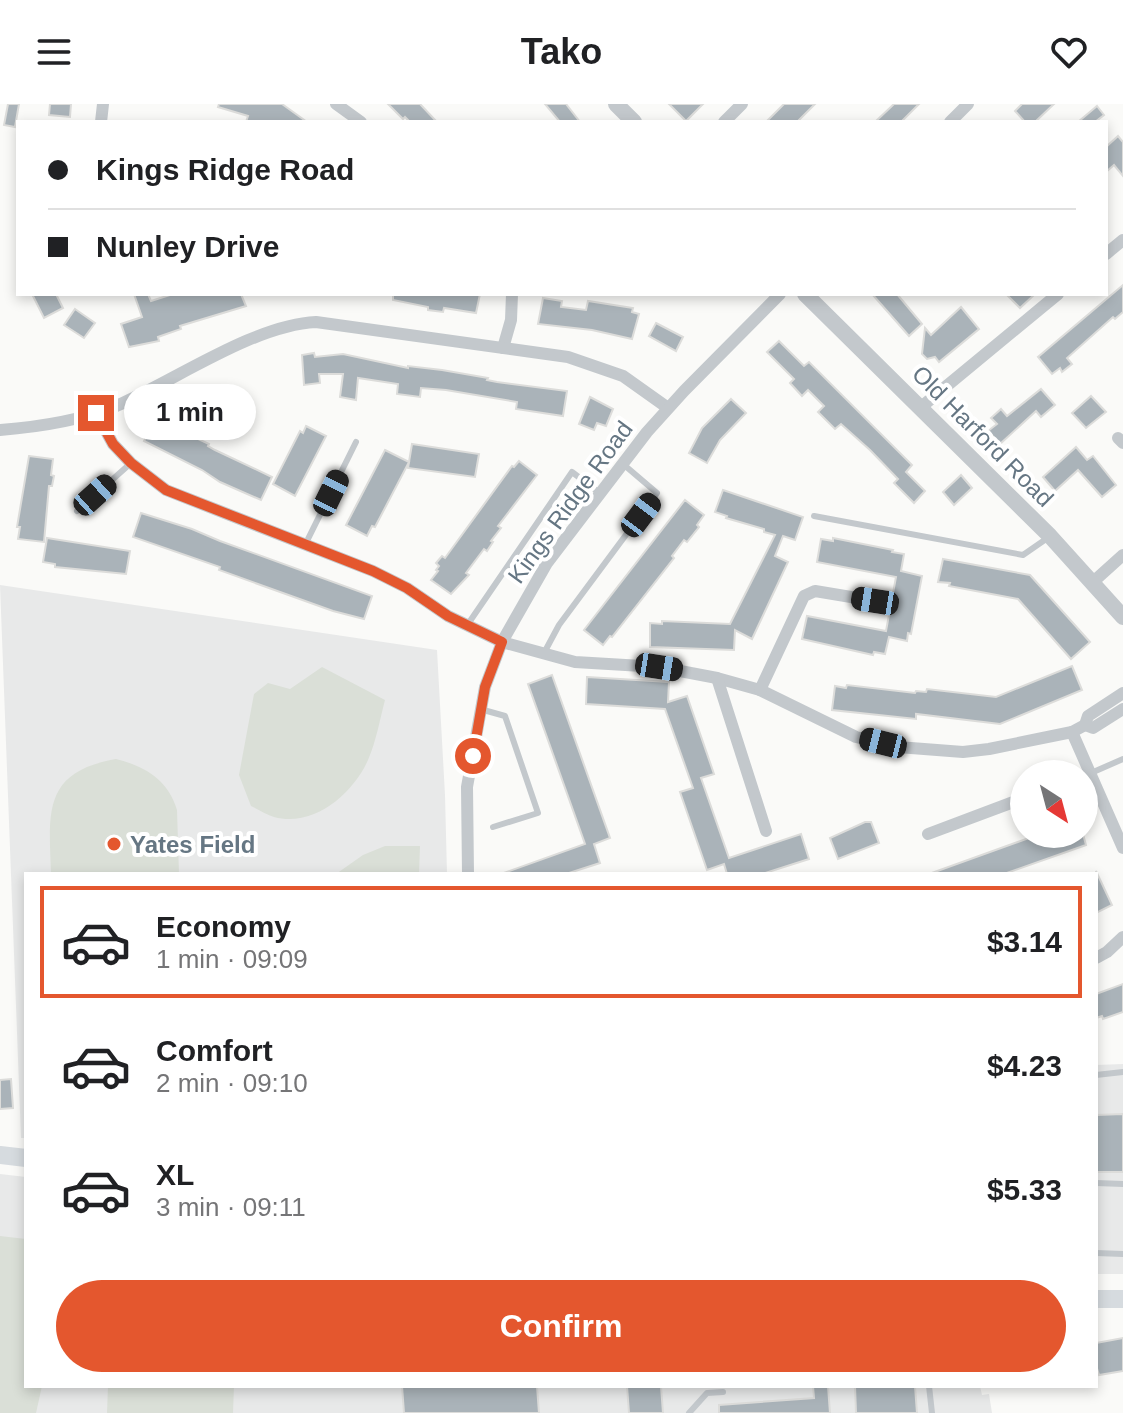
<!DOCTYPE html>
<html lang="en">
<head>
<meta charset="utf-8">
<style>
	:root { --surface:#fff; --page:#f6f6f6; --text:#202124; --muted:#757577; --line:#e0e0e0; --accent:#e4572e }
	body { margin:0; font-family:Arial,sans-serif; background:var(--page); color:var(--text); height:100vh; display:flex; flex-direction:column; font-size:30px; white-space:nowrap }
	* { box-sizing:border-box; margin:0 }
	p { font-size:26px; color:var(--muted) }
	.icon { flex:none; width:44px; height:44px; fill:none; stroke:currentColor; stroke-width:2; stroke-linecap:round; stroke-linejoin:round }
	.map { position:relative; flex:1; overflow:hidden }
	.details { position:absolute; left:24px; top:768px; width:1074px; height:516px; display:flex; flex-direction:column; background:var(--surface); border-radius:0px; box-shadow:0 4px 12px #0003 }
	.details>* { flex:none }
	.top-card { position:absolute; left:16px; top:16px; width:1092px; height:176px; border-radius:0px; box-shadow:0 4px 12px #0003; display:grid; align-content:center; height:176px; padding:0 32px; background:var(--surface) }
	.needle { width:52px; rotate:144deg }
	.tools { position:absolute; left:1010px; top:656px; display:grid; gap:16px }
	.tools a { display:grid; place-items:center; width:88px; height:88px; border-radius:50%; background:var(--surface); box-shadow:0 4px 12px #0003; font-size:40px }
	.end { position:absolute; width:36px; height:36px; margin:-18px; border:10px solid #e4572e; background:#fff; box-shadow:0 0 0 4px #fff }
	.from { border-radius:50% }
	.bubble { position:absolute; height:56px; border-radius:28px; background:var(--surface); box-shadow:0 4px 12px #0003; font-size:26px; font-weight:800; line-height:56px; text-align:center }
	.car { position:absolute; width:24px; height:48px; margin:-24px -12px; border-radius:10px; box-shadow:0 0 6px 2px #0007; background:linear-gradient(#222 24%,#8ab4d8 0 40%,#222 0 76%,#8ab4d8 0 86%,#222 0) }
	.top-card b { display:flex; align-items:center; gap:28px; height:76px; font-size:30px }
	.top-card b+b { border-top:2px solid var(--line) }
	.top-card i { width:20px; height:20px; background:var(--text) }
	ul { padding:14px 0 0; list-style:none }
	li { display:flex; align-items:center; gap:24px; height:112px; margin:0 16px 12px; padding:0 16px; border:4px solid transparent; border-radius:0px }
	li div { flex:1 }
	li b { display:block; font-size:30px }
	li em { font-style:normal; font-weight:800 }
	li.active { border-color:var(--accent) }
	li>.icon { width:72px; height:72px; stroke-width:1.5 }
	.cta { display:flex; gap:16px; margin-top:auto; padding:16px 32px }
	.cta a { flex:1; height:92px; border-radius:48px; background:var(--accent); color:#fff; font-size:32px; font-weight:800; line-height:92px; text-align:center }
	header { display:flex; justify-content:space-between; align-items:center; height:104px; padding:0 32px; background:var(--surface); font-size:36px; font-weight:800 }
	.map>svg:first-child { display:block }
	.built { fill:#e8e9e9 }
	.green { fill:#dadfd7 }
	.building { fill:#aab3b9; stroke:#dcdcda; stroke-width:2 }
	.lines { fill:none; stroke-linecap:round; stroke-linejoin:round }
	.service { stroke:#c3c8cc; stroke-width:6 }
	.minor { stroke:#c3c8cc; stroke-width:12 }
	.tertiary { stroke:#c3c8cc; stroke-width:16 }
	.secondary { stroke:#d6dbdf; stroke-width:18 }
	.route { stroke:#e4572e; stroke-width:10 }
	.poi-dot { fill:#e4572e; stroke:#fff; stroke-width:3 }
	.labels { text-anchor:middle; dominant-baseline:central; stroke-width:8; stroke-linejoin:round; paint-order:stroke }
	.street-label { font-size:24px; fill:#657683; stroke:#fff }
	.poi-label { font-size:24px; font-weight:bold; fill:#657683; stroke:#fff; text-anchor:start }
</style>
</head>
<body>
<header><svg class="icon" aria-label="menu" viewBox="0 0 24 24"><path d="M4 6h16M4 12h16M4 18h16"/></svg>Tako<svg class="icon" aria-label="heart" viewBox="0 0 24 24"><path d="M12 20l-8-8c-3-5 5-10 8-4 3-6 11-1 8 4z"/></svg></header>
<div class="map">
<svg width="1123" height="1309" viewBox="0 0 1123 1309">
	<rect width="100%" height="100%" fill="#fafaf8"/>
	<!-- built -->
	<g class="built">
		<polygon points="0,481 437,546 445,691 447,770 26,770 26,1034 21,1034"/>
		<polygon points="1123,960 1123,1170 1096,1170 1096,961"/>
		<polygon points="0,1070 26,1073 26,1282 980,1282 982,1291 989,1290 992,1309 0,1309"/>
	</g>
	<!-- green -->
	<g class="green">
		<path d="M322,563l63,33c-5,19 -9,42 -17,60 -15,34 -55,68 -94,57 -7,-2 -15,-7 -23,-11l-12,-31 15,-81 14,-11 22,6z"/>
		<path d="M116,655c28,7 52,20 61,51l2,64h-128c-2,-61 -9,-102 65,-115z"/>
		<polygon points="385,742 420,742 419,770 336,770 363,751"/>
		<polygon points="0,1132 26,1135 26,1282 42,1282 36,1309 0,1309"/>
		<polygon points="108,1282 234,1282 233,1309 107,1309"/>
	</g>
	<!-- building -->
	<g class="building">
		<polygon points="8,0 19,0 15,23 4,21"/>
		<polygon points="50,0 71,0 70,13 49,11"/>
		<polygon points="219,0 282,0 307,18 246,18 248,12 218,3"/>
		<polygon points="388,0 420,0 437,18 410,18 405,13 403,15"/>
		<polygon points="545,0 566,0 580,18 560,18"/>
		<polygon points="669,0 703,0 686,17"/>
		<polygon points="784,0 815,0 797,18 766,18"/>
		<polygon points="894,0 919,0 901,18 875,18"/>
		<polygon points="1022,0 1054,0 1035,18 1025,18 1015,7"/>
		<polygon points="1097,2 1104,11 1095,18 1078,18"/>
		<polygon points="1118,32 1123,38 1123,72 1114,61 1106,68 1106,43"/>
		<polygon points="1123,181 1123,208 1115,215 1113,213 1067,254 1072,260 1062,268 1060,264 1052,270 1038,253"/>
		<polygon points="32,190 56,190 63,204 44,214"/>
		<polygon points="134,190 148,190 151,197 173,190 241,190 246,202 180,222 181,225 158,233 159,237 129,243 121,220 142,213"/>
		<polygon points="393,190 480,190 476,209 444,204 443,208 428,206 428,203 393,196"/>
		<polygon points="872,190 897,190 922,220 909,232"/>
		<polygon points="1006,190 1035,190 1020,204"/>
		<polygon points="543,194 562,197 561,203 586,206 588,197 633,204 632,208 639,210 632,235 592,226 538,220"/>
		<polygon points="961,203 979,225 939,258 935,253 927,255 922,250 925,224 931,231"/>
		<polygon points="75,205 95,219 84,234 64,221"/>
		<polygon points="656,219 683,233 676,247 649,232"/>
		<polygon points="779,237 804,262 809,258 912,361 906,368 925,387 914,399 894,379 898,375 870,346 841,320 835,325 818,308 824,302 808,286 802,292 790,279 794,275 767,248"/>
		<polygon points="314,249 315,253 343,250 408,264 408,262 442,266 488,274 487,276 497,278 567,287 563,312 516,305 517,298 446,286 421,284 420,293 397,290 398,280 358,274 356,296 340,293 343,270 319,270 320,279 304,281 302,251"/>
		<polygon points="1041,285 1055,301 1041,313 1036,307 1000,340 988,327 997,320 991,314 1001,305 1007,312"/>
		<polygon points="1091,292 1106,308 1086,324 1072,309"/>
		<polygon points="590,293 613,305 606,322 597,319 594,326 579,320"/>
		<polygon points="731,295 746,309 720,336 707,359 689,349 702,324"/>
		<polygon points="154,317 161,320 162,318 209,340 208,342 215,346 272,373 261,396 220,378 202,366 144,337"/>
		<polygon points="306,322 326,332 295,392 273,380 300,327 303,329"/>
		<polygon points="412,340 479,350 475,373 408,364"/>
		<polygon points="1076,343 1087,356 1093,352 1116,381 1102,393 1078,366 1055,387 1043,373"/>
		<polygon points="385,346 409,358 375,423 372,422 367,432 346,421"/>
		<polygon points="29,352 53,355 51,371 54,372 52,382 49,382 44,438 18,435 20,423 17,423"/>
		<polygon points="519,357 537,371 498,422 501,424 491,437 493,438 487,447 484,445 466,469 469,471 451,490 431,476 438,467 436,466 439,462 436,459 442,452 445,454 512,362 514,363"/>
		<polygon points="961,371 972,384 954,401 943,388"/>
		<polygon points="723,386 803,413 795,436 783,432 775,452 788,458 752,535 735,526 734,546 650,543 650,519 662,520 662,517 730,520 775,431 764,428 764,425 726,414 727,412 715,408"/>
		<polygon points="685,396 704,411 697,421 699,423 687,438 684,436 672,452 674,454 612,533 610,532 603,541 584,526"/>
		<polygon points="141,409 192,425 220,437 372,492 364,515 333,507 219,466 220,463 133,433"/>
		<polygon points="47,434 130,447 126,470 55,463 55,460 43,458"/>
		<polygon points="833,434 893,446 892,448 904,450 901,467 922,472 911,530 908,529 907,537 889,533 885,550 874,548 873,551 802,535 807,512 886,527 896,473 817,458 821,435 833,437"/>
		<polygon points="943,455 1030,471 1090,538 1071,555 1018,495 949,482 950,479 938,478"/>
		<polygon points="1072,562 1082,586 1000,620 916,610 916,615 832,606 835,582 846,584 847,581 915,589 916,587 926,588 927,585 996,593"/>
		<polygon points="552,571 610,734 594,740 600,759 566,770 501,770 585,740 528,580"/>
		<polygon points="587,573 669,578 668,598 687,592 714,670 701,674 729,754 801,730 809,755 762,770 727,770 724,760 707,766 680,688 693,684 665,605 586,600"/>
		<polygon points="865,718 871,718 879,739 838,755 830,734"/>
		<polygon points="1040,730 1083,730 1086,741 1004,770 929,770"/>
		<polygon points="1096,767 1112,801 1096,809"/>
		<polygon points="1123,880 1123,908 1103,915 1102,912 1096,914 1096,890"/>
		<polygon points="11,975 13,1004 0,1005 0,976"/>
		<polygon points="1123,1010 1123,1068 1096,1068 1096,1011"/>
		<polygon points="1123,1234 1123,1267 1099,1271 1096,1261 1096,1239"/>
		<polygon points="402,1282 537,1282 539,1309 404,1309"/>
		<polygon points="627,1282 661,1282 663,1309 629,1309"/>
		<polygon points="813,1282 828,1282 830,1309 719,1309 719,1301 814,1294"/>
		<polygon points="855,1282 915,1282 917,1309 856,1309"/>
	</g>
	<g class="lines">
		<!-- service -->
		<g class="service">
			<polyline points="77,407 131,359"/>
			<polyline points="814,412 1023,451 1049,433"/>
			<polyline points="306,439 356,338"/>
			<polyline points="468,520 572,368 601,390"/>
			<polyline points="544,549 559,521 657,389 623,360"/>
			<polyline points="480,605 505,612 538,709 493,723"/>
			<polyline points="1091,669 1123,655"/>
			<polyline points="1096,971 1123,968"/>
			<polyline points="1096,1079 1123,1080"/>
			<polyline points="1096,1149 1123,1150"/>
			<polyline points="929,1282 932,1309"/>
			<polyline points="689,1309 707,1289 723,1288"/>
		</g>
		<!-- minor -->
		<g class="minor">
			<polyline points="336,0 361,18"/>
			<polyline points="101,18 103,0"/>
			<polyline points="724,18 742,0"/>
			<polyline points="950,18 968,0"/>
			<polyline points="1106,150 1123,136"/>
			<polyline points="503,244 511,216 512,190"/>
			<polyline points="920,304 1058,190"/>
			<polyline points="96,309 113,340 131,359 166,386 373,467 407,484 448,512 502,538 575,558 659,563 717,574 760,586 856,633 898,643 963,648 989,645 1072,628 1085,621 1088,612 1123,589"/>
			<path d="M0,326c38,-3 78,-9 114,-23 59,-25 139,-82 202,-85l252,35 55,19 45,32"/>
			<polyline points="1118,334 1123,339"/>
			<polyline points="1093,478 1123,451"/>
			<polyline points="717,574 766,727"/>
			<polyline points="760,586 804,492 815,487 875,497"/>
			<polyline points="1085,621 1093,624 1123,605"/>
			<polyline points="1072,628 1123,744"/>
			<polyline points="928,730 1024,694"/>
			<polyline points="468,770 467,683 485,583 502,538 547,459 647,328 684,287 780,190"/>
			<polyline points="1096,854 1107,848 1123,833"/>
		</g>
		<!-- tertiary -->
		<g class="tertiary">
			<polyline points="616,0 634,18"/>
			<polyline points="805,190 1050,432 1123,513"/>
		</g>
		<!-- secondary -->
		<g class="secondary">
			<polyline points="0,1051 26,1054"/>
			<polyline points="1096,1195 1123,1195"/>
		</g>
	</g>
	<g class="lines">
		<!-- route -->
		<polyline class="route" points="96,309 113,340 131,359 166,386 373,467 407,484 448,512 502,538 485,583 473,652"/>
	</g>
	<!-- markers -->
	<circle class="poi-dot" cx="114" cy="740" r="8"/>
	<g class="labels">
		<!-- street labels -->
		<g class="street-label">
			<text transform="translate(983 332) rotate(45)">Old Harford Road</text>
			<text transform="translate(570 398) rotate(-54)">Kings Ridge Road</text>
		</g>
		<!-- poi labels -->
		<g class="poi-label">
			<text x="130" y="740">Yates Field</text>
		</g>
	</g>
</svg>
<div class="tools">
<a><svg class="needle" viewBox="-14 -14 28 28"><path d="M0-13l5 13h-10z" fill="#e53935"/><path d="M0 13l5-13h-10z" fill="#757577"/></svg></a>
</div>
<i class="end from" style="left:473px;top:652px"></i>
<i class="end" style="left:96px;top:309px"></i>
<div class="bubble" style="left:124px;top:280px;width:132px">1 min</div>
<i class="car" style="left:331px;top:389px;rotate:26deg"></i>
<i class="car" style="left:95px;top:391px;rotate:48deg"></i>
<i class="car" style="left:641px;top:411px;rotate:37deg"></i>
<i class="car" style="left:875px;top:497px;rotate:279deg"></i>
<i class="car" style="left:659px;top:563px;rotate:99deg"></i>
<i class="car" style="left:883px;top:639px;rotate:284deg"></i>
<div class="top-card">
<b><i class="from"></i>Kings Ridge Road</b>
<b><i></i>Nunley Drive</b>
</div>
<section class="details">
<ul>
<li class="active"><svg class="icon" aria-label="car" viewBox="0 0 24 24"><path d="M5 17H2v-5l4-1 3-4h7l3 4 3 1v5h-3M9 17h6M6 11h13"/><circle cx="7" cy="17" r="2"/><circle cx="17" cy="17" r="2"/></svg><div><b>Economy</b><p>1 min · 09:09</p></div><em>$3.14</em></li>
<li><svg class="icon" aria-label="car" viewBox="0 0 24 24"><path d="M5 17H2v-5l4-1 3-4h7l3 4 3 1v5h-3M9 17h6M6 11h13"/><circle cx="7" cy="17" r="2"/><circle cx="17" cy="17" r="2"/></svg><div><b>Comfort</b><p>2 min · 09:10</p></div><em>$4.23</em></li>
<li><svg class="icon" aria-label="car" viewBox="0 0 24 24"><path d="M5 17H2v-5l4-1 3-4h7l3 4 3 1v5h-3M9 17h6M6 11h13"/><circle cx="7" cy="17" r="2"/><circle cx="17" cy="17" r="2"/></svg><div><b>XL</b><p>3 min · 09:11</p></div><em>$5.33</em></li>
</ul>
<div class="cta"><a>Confirm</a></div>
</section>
</div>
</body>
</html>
